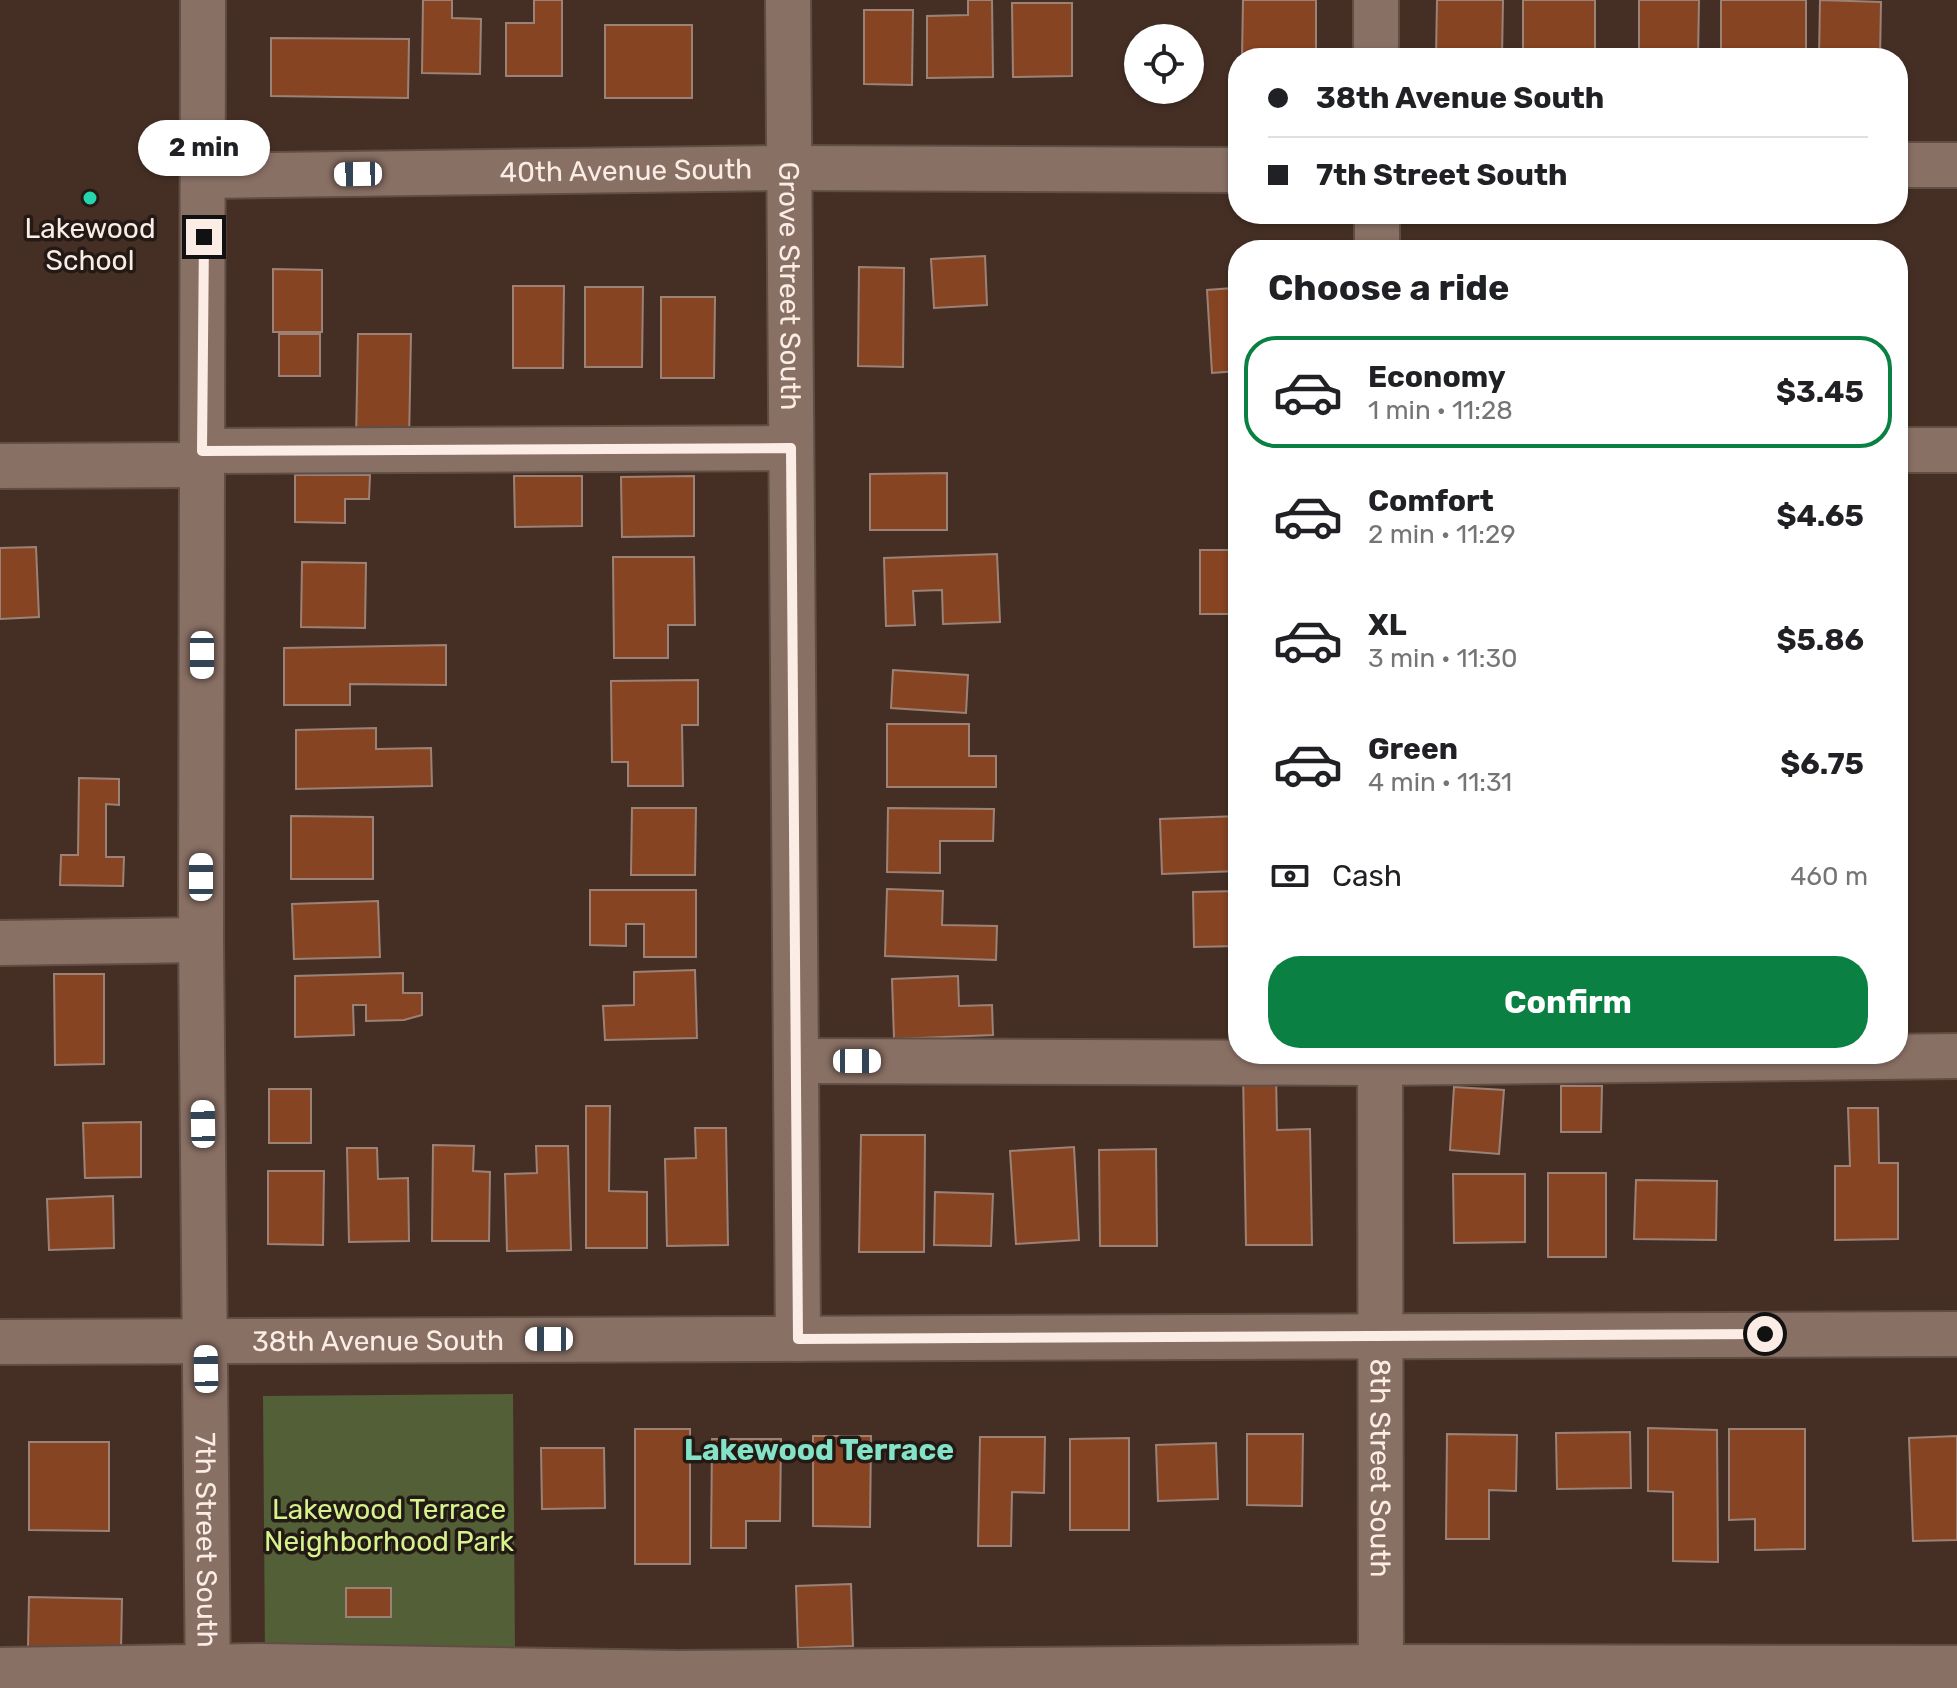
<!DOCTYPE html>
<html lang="en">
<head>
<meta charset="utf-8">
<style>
	:root { --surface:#fff; --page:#f6f6f6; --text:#202124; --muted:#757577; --line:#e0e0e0; --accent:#0b8043 }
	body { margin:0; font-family:Rubik,sans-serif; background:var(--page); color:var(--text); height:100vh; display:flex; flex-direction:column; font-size:30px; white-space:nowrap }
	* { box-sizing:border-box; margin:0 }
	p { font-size:26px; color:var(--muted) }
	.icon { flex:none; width:44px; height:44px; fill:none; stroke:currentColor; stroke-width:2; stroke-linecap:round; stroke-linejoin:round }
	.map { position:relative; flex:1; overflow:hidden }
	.side { position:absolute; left:1228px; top:240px; width:680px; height:824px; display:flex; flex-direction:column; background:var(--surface); border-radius:32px; box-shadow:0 2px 6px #0004 }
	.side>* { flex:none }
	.guide { position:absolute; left:1228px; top:48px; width:680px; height:176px; border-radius:32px; box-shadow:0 2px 6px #0004; display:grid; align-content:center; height:176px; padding:0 40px; background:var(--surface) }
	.buttons { position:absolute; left:1124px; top:24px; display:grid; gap:16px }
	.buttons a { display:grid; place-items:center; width:80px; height:80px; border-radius:50%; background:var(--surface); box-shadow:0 2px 6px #0004; font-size:40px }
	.end { position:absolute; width:36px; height:36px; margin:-18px; border:10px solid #fbece5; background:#111; box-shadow:0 0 0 4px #111 }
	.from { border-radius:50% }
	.bubble { position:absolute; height:56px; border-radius:28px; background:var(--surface); box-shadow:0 2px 6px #0004; font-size:26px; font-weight:700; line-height:56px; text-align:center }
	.car { position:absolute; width:24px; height:48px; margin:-24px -12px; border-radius:10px; box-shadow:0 0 6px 2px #0007; background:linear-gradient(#fff 24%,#345 0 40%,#fff 0 76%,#345 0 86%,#fff 0) }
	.guide b { display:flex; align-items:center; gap:28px; height:76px; font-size:30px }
	.guide b+b { border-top:2px solid var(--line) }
	.guide i { width:20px; height:20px; background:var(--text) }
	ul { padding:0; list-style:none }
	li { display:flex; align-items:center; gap:24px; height:112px; margin:0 16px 12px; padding:0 24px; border:4px solid transparent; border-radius:32px }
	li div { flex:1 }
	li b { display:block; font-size:30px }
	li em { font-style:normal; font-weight:700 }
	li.selected { border-color:var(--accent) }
	li>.icon { width:72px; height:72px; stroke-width:1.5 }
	h2 { padding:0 40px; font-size:36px; line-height:96px }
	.pay { display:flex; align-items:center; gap:20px; height:88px; padding:0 40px; font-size:30px }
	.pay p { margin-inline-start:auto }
	.primary-button { display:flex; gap:16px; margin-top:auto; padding:16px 40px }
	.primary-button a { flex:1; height:92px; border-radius:32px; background:var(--accent); color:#fff; font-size:32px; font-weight:700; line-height:92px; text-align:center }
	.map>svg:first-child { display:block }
	.green { fill:#535f36 }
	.building { fill:#864422; stroke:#9c8276; stroke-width:2 }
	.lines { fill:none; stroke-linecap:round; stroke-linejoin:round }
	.minor-casing { stroke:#604e45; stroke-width:48 }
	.minor { stroke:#897065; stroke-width:44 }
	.route { stroke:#fbece5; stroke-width:10 }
	.poi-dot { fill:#27d5ad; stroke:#241a15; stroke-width:3 }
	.labels { text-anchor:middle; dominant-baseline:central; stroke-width:7; stroke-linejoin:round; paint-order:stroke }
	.street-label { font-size:28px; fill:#fbece5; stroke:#241a15 }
	.poi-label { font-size:28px; fill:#fbece5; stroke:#241a15 }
	.park-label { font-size:28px; fill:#d5f28c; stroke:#241a15 }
	.neighbourhood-label { font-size:30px; font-weight:bold; fill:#84e3c6; stroke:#241a15 }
</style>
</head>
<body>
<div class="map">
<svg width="1957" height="1688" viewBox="0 0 1957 1688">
	<rect width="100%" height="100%" fill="#452f25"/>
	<!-- green -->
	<polygon class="green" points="513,1394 515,1653 265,1655 263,1396"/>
	<!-- building -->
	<g class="building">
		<polygon points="423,0 452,0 452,18 481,19 480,74 422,73"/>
		<polygon points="534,0 562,0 562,76 506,76 506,23 534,23"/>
		<polygon points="968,0 992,0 993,77 927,78 927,16 968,15"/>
		<polygon points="1243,0 1316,0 1316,58 1242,58"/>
		<polygon points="1437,0 1503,0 1502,58 1436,58"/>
		<rect x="1523" y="0" width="72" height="58"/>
		<polygon points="1639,0 1699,0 1698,58 1639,58"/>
		<rect x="1721" y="0" width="85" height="58"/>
		<polygon points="1820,0 1881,2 1880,58 1819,58"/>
		<polygon points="1012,3 1072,3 1072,76 1013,77"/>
		<polygon points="864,10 913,10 912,85 864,84"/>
		<rect x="605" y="25" width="87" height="73"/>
		<polygon points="271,38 409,39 408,98 271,96"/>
		<polygon points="985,256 987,305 934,308 931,259"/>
		<polygon points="1238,260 1238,371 1212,373 1207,290 1233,288 1231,261"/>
		<polygon points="859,267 904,268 903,367 858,366"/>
		<polygon points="273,269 322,270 322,332 273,332"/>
		<polygon points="513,286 564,286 563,368 513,368"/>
		<polygon points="585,287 643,287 642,367 585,367"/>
		<polygon points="661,297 715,297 714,378 661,378"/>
		<rect x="279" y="334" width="41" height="42"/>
		<polygon points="358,334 411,334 409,442 356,441"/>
		<polygon points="947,473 947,530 870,530 870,474"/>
		<polygon points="295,475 370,475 369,499 345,499 345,523 295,522"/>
		<polygon points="514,476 582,476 582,526 515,527"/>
		<polygon points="694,476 694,536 622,537 621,477"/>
		<polygon points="36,547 39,617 0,619 0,548"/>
		<rect x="1200" y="550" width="38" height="64"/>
		<polygon points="997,554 1000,622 943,624 942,590 913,591 915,625 886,626 884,558"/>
		<polygon points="613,557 694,557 695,625 668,625 668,658 614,658"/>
		<polygon points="302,562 366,563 365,628 301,627"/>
		<polygon points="446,645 446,685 350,684 350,705 284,705 284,648"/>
		<polygon points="893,670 968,675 966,713 891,708"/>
		<polygon points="698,680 698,725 682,725 683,786 628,786 628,762 612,762 611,681"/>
		<polygon points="887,724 969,724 969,756 996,756 996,787 887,787"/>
		<polygon points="376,728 376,749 431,748 432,786 296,789 296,730"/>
		<polygon points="1238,748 1238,790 1232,749"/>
		<polygon points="79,778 119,779 119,805 106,804 106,857 124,857 123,886 60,885 61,855 78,855"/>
		<polygon points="632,808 696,808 695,875 631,875"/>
		<polygon points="888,808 994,809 993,841 940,841 940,873 887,872"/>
		<polygon points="291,816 373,817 373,879 291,879"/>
		<polygon points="1238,816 1238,871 1162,874 1160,819"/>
		<polygon points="887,889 943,891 942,925 997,926 996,960 885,956"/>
		<polygon points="590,890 696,890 696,957 644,957 644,924 626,924 626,946 590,945"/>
		<polygon points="1238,891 1238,946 1194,947 1193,892"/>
		<polygon points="378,901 380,957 294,959 292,904"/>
		<polygon points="695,970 697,1038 605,1040 603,1006 634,1005 634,972"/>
		<polygon points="403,973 403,993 422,993 422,1015 404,1020 366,1021 366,1005 353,1005 354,1035 295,1037 295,976"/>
		<polygon points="54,974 104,974 104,1064 55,1065"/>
		<polygon points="958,976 959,1006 992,1005 993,1035 894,1039 892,979"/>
		<polygon points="1243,1072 1276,1072 1277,1130 1310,1129 1312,1245 1246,1245"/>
		<polygon points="1561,1086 1602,1086 1601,1132 1561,1132"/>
		<polygon points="1454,1087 1504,1090 1499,1154 1450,1150"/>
		<rect x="269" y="1089" width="42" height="54"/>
		<polygon points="586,1106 610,1106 609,1191 647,1192 647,1248 586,1248"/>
		<polygon points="1848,1108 1878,1108 1879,1163 1898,1163 1898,1239 1835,1240 1835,1166 1850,1166"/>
		<polygon points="141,1122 141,1177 85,1178 83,1123"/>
		<polygon points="695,1128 726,1128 728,1245 667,1246 665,1159 696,1158"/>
		<polygon points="861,1135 925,1135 924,1252 859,1252"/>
		<polygon points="433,1145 474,1146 473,1171 490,1172 489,1241 432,1241"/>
		<polygon points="536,1146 568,1146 571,1250 507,1251 505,1174 537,1173"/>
		<polygon points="1074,1147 1079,1240 1016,1244 1010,1151"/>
		<polygon points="347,1148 377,1148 378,1179 408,1178 409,1241 349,1242"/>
		<polygon points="1156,1149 1157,1246 1100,1246 1099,1150"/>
		<polygon points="268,1171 324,1171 323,1245 268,1244"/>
		<rect x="1548" y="1173" width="58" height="84"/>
		<polygon points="1453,1174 1525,1174 1525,1242 1454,1243"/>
		<polygon points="1636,1180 1717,1181 1716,1240 1634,1239"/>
		<polygon points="935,1192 993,1194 991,1246 934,1245"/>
		<polygon points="113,1196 114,1248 49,1250 47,1199"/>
		<polygon points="1648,1428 1717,1430 1718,1562 1673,1561 1673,1492 1648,1491"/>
		<rect x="635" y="1429" width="55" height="135"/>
		<polygon points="1729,1429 1805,1429 1805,1549 1755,1550 1755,1519 1729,1520"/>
		<polygon points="1630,1432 1631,1488 1557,1489 1556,1433"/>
		<polygon points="1247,1434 1303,1434 1302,1506 1247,1505"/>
		<polygon points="1447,1434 1517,1435 1516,1491 1489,1490 1489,1539 1446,1539"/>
		<polygon points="813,1436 871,1436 870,1527 813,1526"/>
		<polygon points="1957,1436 1957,1540 1913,1541 1909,1438"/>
		<polygon points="980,1437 1045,1437 1044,1493 1012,1492 1011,1546 978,1546"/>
		<polygon points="1129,1438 1129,1530 1070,1530 1070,1439"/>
		<polygon points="712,1439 781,1439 780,1521 746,1521 746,1548 711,1548"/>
		<polygon points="29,1442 109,1442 109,1531 29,1530"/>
		<polygon points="1216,1443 1218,1499 1158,1501 1156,1445"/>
		<polygon points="541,1448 604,1448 605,1508 542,1509"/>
		<polygon points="851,1584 853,1646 798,1648 796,1586"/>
		<rect x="346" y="1588" width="45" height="29"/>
		<polygon points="29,1597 122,1599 121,1651 28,1648"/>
	</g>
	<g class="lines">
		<defs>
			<g id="minor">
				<path id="s1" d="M203,0l-2,940 7,748"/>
				<path id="s2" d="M788,0l10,1339"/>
				<polyline points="1376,0 1376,58"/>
				<polyline points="1898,165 1957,165"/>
				<path id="s3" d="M204,176l585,-8 449,2"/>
				<polyline points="1377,214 1377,250"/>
				<polyline points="1898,450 1957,450"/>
				<polyline points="202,451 791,448"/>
				<polyline points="0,466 202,465"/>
				<polyline points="0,943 201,940"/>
				<path id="s4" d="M1380,1054l1,634"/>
				<polyline points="796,1061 1380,1063 1957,1056"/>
				<path id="s5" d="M0,1342l1957,-8"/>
				<polyline points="0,1670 262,1666 679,1673 1381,1667 1957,1668"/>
			</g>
		</defs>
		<!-- minor casing -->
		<use href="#minor" class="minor-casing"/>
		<!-- minor -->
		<use href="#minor" class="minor"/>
	</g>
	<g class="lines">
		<!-- route -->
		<polyline class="route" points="204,237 202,451 791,448 798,1339 1765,1334"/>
	</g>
	<!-- markers -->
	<circle class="poi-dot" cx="90" cy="198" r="8"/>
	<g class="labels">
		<!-- street labels -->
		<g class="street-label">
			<text stroke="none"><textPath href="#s3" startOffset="422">40th Avenue South</textPath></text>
			<text stroke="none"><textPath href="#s2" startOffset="286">Grove Street South</textPath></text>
			<text stroke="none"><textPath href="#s5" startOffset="378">38th Avenue South</textPath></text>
			<text stroke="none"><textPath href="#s4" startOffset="414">8th Street South</textPath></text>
			<text stroke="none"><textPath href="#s1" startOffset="1540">7th Street South</textPath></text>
		</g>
		<!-- poi labels -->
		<g class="poi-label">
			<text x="90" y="228">Lakewood<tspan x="90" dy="32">School</tspan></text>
		</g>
		<!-- park labels -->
		<g class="park-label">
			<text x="389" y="1509">Lakewood Terrace<tspan x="389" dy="32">Neighborhood Park</tspan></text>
		</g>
		<!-- neighbourhood labels -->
		<g class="neighbourhood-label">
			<text x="819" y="1450">Lakewood Terrace</text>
		</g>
	</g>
</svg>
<div class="buttons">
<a><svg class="icon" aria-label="locate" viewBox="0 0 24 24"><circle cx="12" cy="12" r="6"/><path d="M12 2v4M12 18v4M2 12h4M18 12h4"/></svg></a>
</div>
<i class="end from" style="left:1765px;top:1334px"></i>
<i class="end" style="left:204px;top:237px"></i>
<div class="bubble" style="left:138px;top:120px;width:132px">2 min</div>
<i class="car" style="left:358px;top:174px;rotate:269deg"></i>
<i class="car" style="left:202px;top:655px;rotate:180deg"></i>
<i class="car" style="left:201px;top:877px;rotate:0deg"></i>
<i class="car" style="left:857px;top:1061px;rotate:90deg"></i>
<i class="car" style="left:203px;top:1124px;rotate:359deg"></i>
<i class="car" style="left:549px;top:1339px;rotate:270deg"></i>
<i class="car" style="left:206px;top:1369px;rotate:359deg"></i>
<div class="guide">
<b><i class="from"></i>38th Avenue South</b>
<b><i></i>7th Street South</b>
</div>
<section class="side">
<h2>Choose a ride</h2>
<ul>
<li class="selected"><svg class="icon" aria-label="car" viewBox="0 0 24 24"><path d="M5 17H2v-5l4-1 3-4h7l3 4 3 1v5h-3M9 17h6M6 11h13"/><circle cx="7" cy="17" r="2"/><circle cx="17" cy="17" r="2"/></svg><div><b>Economy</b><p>1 min · 11:28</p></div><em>$3.45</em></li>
<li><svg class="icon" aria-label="car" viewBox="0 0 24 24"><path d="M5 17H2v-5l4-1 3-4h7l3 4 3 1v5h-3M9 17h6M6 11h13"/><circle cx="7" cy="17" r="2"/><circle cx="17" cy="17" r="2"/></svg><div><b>Comfort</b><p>2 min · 11:29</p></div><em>$4.65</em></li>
<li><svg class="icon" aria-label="car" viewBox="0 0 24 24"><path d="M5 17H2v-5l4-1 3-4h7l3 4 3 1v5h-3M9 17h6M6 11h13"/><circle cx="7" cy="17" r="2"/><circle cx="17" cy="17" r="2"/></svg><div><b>XL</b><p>3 min · 11:30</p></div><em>$5.86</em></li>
<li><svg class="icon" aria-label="car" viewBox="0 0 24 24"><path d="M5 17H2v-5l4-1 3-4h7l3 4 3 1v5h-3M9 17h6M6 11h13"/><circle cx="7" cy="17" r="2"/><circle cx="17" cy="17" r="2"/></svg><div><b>Green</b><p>4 min · 11:31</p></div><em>$6.75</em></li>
</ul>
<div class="pay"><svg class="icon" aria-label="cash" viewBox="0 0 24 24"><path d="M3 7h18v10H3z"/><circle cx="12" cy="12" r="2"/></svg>Cash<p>460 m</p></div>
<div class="primary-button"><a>Confirm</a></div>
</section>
</div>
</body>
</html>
